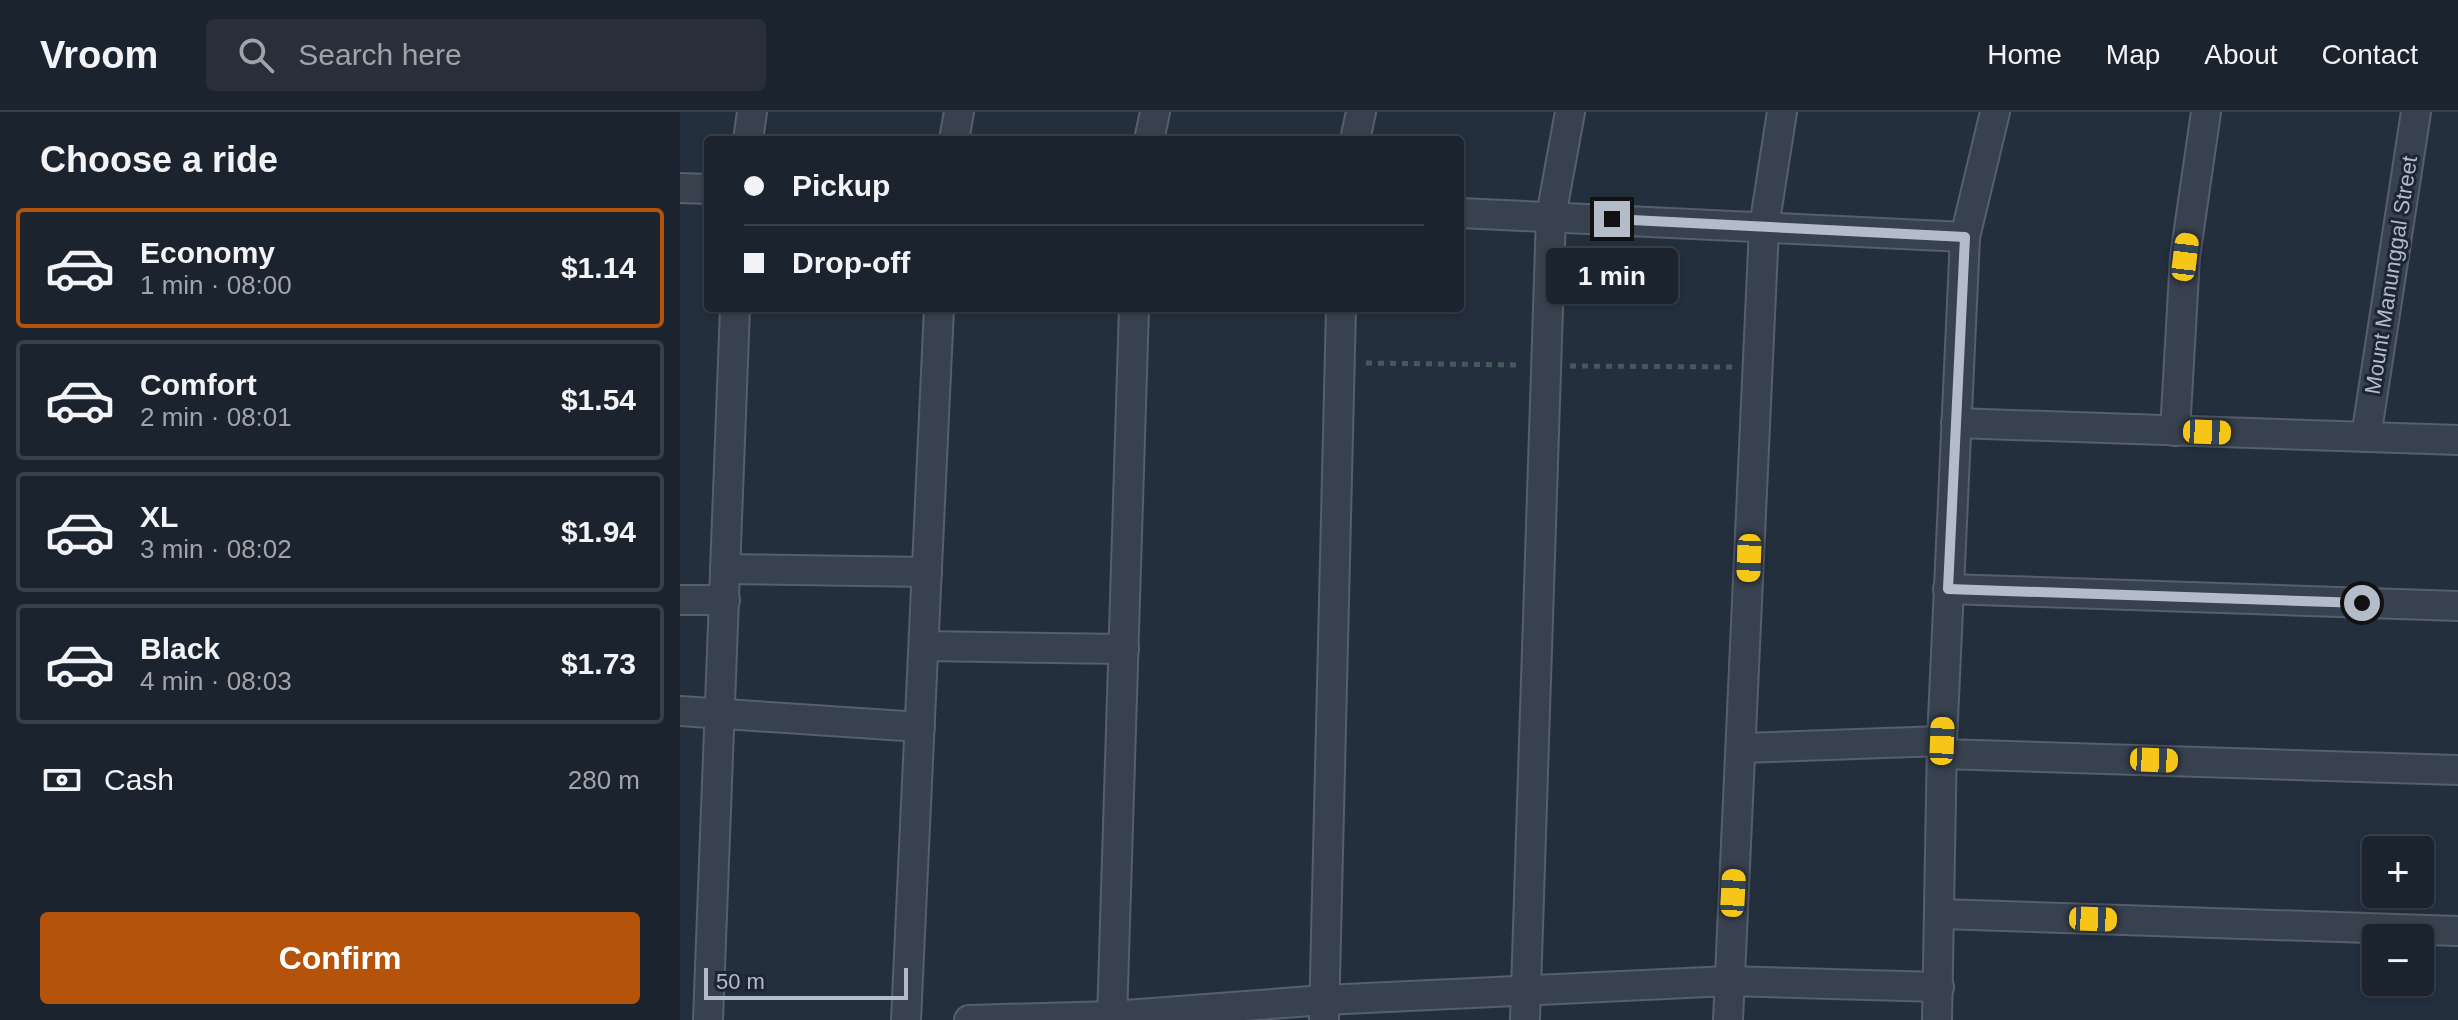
<!DOCTYPE html>
<html lang="en">
<head>
<meta charset="utf-8">
<style>
	:root { --surface:#1b232e; --page:#282f3a; --text:#f1f3f6; --muted:#a0a4aa; --line:#39404a; --accent:#b45309 }
	body { margin:0; font-family:Helvetica,sans-serif; background:var(--page); color:var(--text); height:100vh; display:flex; flex-direction:column; font-size:30px; white-space:nowrap }
	* { box-sizing:border-box; margin:0 }
	p { font-size:26px; color:var(--muted) }
	.icon { flex:none; width:44px; height:44px; fill:none; stroke:currentColor; stroke-width:2; stroke-linecap:round; stroke-linejoin:round }
	.map { position:relative; flex:1; overflow:hidden }
	.panel { display:flex; flex-direction:column; background:var(--surface); width:680px }
	.panel>* { flex:none }
	.guide { position:absolute; left:24px; top:24px; width:760px; height:176px; border-radius:8px; box-shadow:0 2px 6px #0004,0 0 0 2px var(--line); display:grid; align-content:center; height:176px; padding:0 40px; background:var(--surface) }
	.controls { position:absolute; left:1682px; top:724px; display:grid; gap:16px }
	.controls a { display:grid; place-items:center; width:72px; height:72px; border-radius:8px; background:var(--surface); box-shadow:0 2px 6px #0004,0 0 0 2px var(--line); font-size:40px }
	.scale { position:absolute; left:24px; bottom:20px; width:204px; box-sizing:border-box; padding-left:8px; border:4px solid #b4bcc9; border-top:0; font-size:22px; line-height:28px; white-space:nowrap; color:#b4bcc9; -webkit-text-stroke:6px #1d2633; paint-order:stroke }
	.end { position:absolute; width:36px; height:36px; margin:-18px; border:10px solid #b4bcc9; background:#111; box-shadow:0 0 0 4px #111 }
	.from { border-radius:50% }
	.bubble { position:absolute; height:56px; border-radius:8px; background:var(--surface); box-shadow:0 2px 6px #0004,0 0 0 2px var(--line); font-size:26px; font-weight:700; line-height:56px; text-align:center }
	.car { position:absolute; width:24px; height:48px; margin:-24px -12px; border-radius:10px; box-shadow:0 0 6px 2px #0007; background:linear-gradient(#f5c518 24%,#345 0 40%,#f5c518 0 76%,#345 0 86%,#f5c518 0) }
	.guide b { display:flex; align-items:center; gap:28px; height:76px; font-size:30px }
	.guide b+b { border-top:2px solid var(--line) }
	.guide i { width:20px; height:20px; background:var(--text) }
	ul { padding:0; list-style:none }
	li { display:flex; align-items:center; gap:24px; height:120px; margin:0 16px 12px; padding:0 24px; border:4px solid var(--line); border-radius:8px }
	li div { flex:1 }
	li b { display:block; font-size:30px }
	li em { font-style:normal; font-weight:700 }
	li.selected { border-color:var(--accent) }
	li>.icon { width:72px; height:72px; stroke-width:1.5 }
	h2 { padding:0 40px; font-size:36px; line-height:96px }
	.pay { display:flex; align-items:center; gap:20px; height:88px; padding:0 40px; font-size:30px }
	.pay p { margin-inline-start:auto }
	.action { display:flex; gap:16px; margin-top:auto; padding:16px 40px }
	.action a { flex:1; height:92px; border-radius:8px; background:var(--accent); color:#fff; font-size:32px; font-weight:700; line-height:92px; text-align:center }
	header { display:flex; align-items:center; gap:48px; box-sizing:border-box; height:112px; padding:0 40px; background:var(--surface); border-bottom:2px solid var(--line) }
	header strong { font-size:38px }
	nav { display:flex; gap:44px; margin-inline-start:auto; font-size:28px }
	.search { width:560px; height:72px; background:var(--page); display:flex; align-items:center; gap:20px; box-sizing:border-box; padding:0 28px; border-radius:8px; color:var(--muted); font-size:30px }
	main { display:flex; flex:1; min-height:0 }
	.map>svg:first-child { display:block }
	.lines { fill:none; stroke-linecap:round; stroke-linejoin:round }
	.street-casing { stroke:#565f6c; stroke-width:32 }
	.path { stroke:#44595c; stroke-width:5; stroke-dasharray:6 6; stroke-linecap:butt }
	.street { stroke:#38414e; stroke-width:28 }
	.route { stroke:#b4bcc9; stroke-width:10 }
	.labels { text-anchor:middle; dominant-baseline:central; stroke-width:6; stroke-linejoin:round; paint-order:stroke }
	.street-label { font-size:22px; fill:#b4bcc9; stroke:#1d2633 }
</style>
</head>
<body>
<header>
<strong>Vroom</strong>
<div class="search"><svg class="icon" aria-label="search" viewBox="0 0 24 24"><circle cx="10" cy="10" r="6"/><path d="M15 15l6 6"/></svg>Search here</div>
<nav><a>Home</a><a>Map</a><a>About</a><a>Contact</a></nav>
</header>
<main>
<section class="panel">
<h2>Choose a ride</h2>
<ul>
<li class="selected"><svg class="icon" aria-label="car" viewBox="0 0 24 24"><path d="M5 17H2v-5l4-1 3-4h7l3 4 3 1v5h-3M9 17h6M6 11h13"/><circle cx="7" cy="17" r="2"/><circle cx="17" cy="17" r="2"/></svg><div><b>Economy</b><p>1 min · 08:00</p></div><em>$1.14</em></li>
<li><svg class="icon" aria-label="car" viewBox="0 0 24 24"><path d="M5 17H2v-5l4-1 3-4h7l3 4 3 1v5h-3M9 17h6M6 11h13"/><circle cx="7" cy="17" r="2"/><circle cx="17" cy="17" r="2"/></svg><div><b>Comfort</b><p>2 min · 08:01</p></div><em>$1.54</em></li>
<li><svg class="icon" aria-label="car" viewBox="0 0 24 24"><path d="M5 17H2v-5l4-1 3-4h7l3 4 3 1v5h-3M9 17h6M6 11h13"/><circle cx="7" cy="17" r="2"/><circle cx="17" cy="17" r="2"/></svg><div><b>XL</b><p>3 min · 08:02</p></div><em>$1.94</em></li>
<li><svg class="icon" aria-label="car" viewBox="0 0 24 24"><path d="M5 17H2v-5l4-1 3-4h7l3 4 3 1v5h-3M9 17h6M6 11h13"/><circle cx="7" cy="17" r="2"/><circle cx="17" cy="17" r="2"/></svg><div><b>Black</b><p>4 min · 08:03</p></div><em>$1.73</em></li>
</ul>
<div class="pay"><svg class="icon" aria-label="cash" viewBox="0 0 24 24"><path d="M3 7h18v10H3z"/><circle cx="12" cy="12" r="2"/></svg>Cash<p>280 m</p></div>
<div class="action"><a>Confirm</a></div>
</section>
<div class="map">
<svg width="1778" height="908" viewBox="0 0 1778 908">
	<rect width="100%" height="100%" fill="#242f3e"/>
	<g class="lines">
		<defs>
			<g id="street">
				<polyline points="68,28 72,0"/>
				<polyline points="274,28 279,0"/>
				<polyline points="469,28 475,0"/>
				<polyline points="675,28 681,0"/>
				<polyline points="0,76 28,77"/>
				<polyline points="780,101 1285,125"/>
				<polyline points="1276,311 1778,328"/>
				<polyline points="1495,319 1505,145 1526,0"/>
				<polyline points="1686,325 1736,0"/>
				<polyline points="45,457 247,460"/>
				<polyline points="1268,477 1778,494"/>
				<polyline points="0,488 45,488"/>
				<polyline points="244,534 444,537"/>
				<polyline points="0,599 240,615"/>
				<polyline points="1061,636 1262,629"/>
				<polyline points="1262,642 1778,658"/>
				<polyline points="1260,802 1778,819"/>
				<polyline points="28,908 55,196"/>
				<polyline points="226,908 259,196"/>
				<polyline points="289,908 432,904 644,888 1049,869 1259,875"/>
				<polyline points="432,908 454,196"/>
				<polyline points="644,908 661,196"/>
				<polyline points="845,908 871,104 890,0"/>
				<polyline points="1048,908 1084,115 1102,0"/>
				<polyline points="1257,908 1262,629 1285,125 1315,0"/>
			</g>
		</defs>
		<!-- street casing -->
		<use href="#street" class="street-casing"/>
		<!-- path -->
		<g class="path">
			<polyline points="686,251 840,253"/>
			<polyline points="890,254 1052,255"/>
		</g>
		<!-- street -->
		<use href="#street" class="street"/>
	</g>
	<g class="lines">
		<!-- route -->
		<polyline class="route" points="932,107 1285,125 1268,477 1682,491"/>
	</g>
	<g class="labels">
		<!-- street labels -->
		<g class="street-label">
			<text transform="translate(1711 163) rotate(-81)">Mount Manunggal Street</text>
		</g>
	</g>
</svg>
<div class="controls">
<a>+</a>
<a>−</a>
</div>
<div class="scale">50 m</div>
<i class="end from" style="left:1682px;top:491px"></i>
<i class="end" style="left:932px;top:107px"></i>
<div class="bubble" style="left:866px;top:136px;width:132px">1 min</div>
<i class="car" style="left:1505px;top:145px;rotate:7deg"></i>
<i class="car" style="left:1527px;top:320px;rotate:92deg"></i>
<i class="car" style="left:1069px;top:446px;rotate:182deg"></i>
<i class="car" style="left:1262px;top:629px;rotate:2deg"></i>
<i class="car" style="left:1474px;top:648px;rotate:92deg"></i>
<i class="car" style="left:1053px;top:781px;rotate:3deg"></i>
<i class="car" style="left:1413px;top:807px;rotate:92deg"></i>
<div class="guide">
<b><i class="from"></i>Pickup</b>
<b><i></i>Drop-off</b>
</div>
</div>
</main>
</body>
</html>
